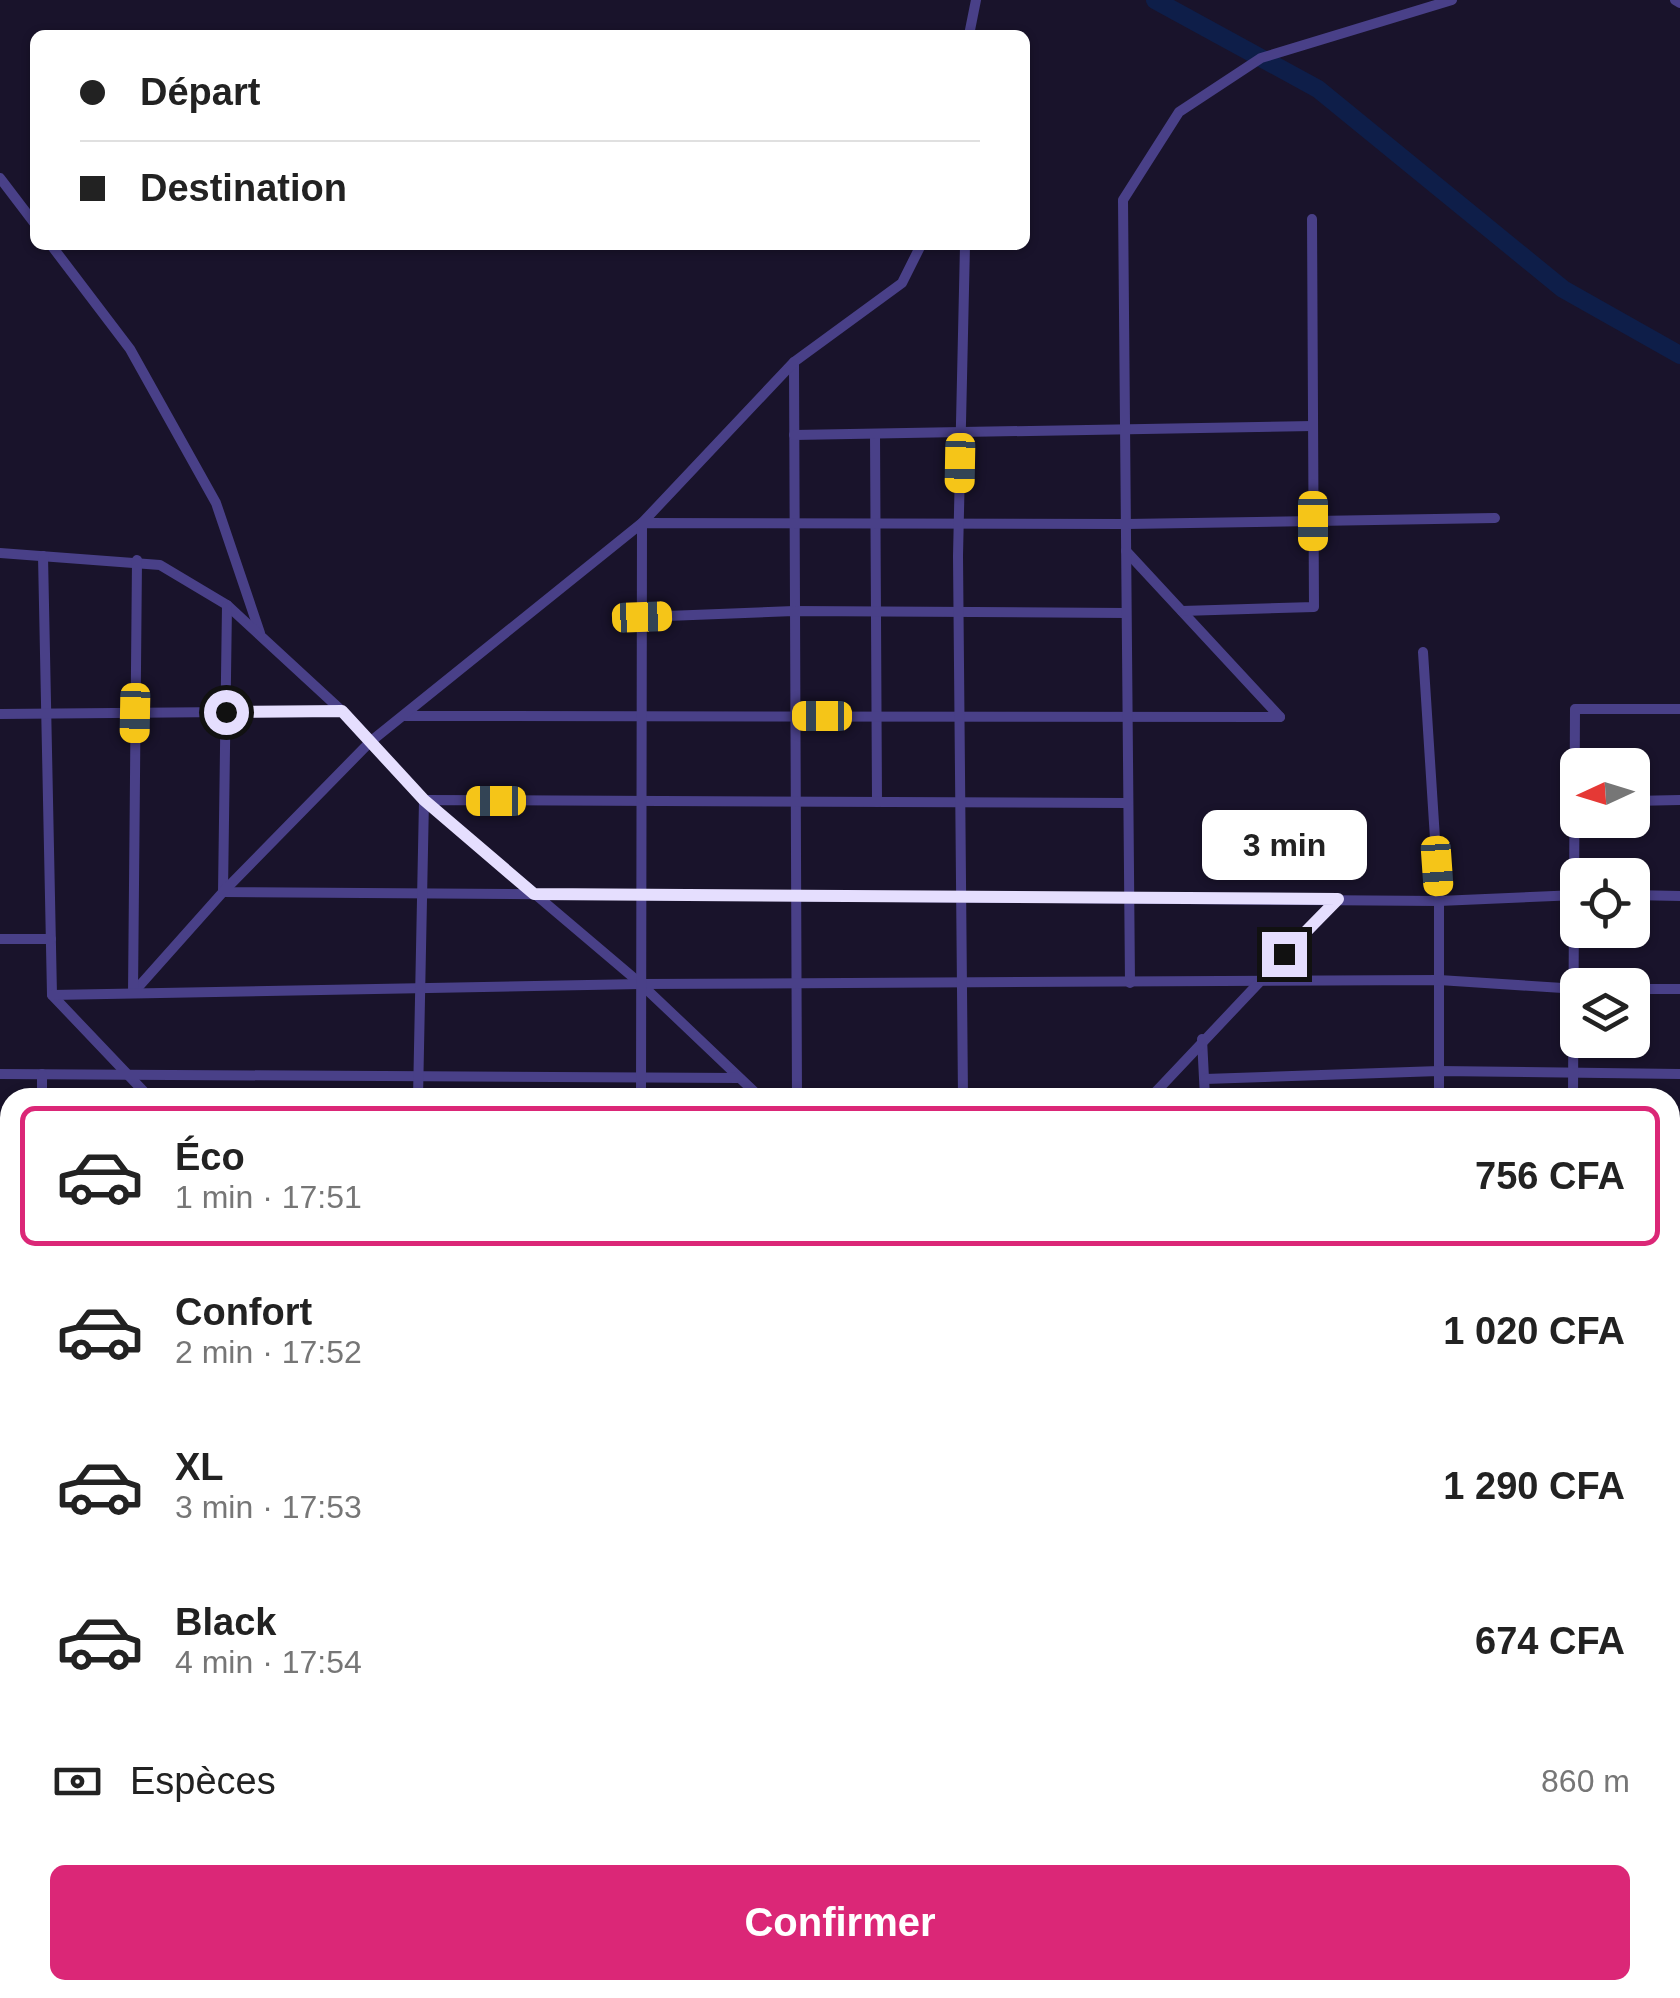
<!DOCTYPE html>
<html lang="fr">
<head>
<meta charset="utf-8">
<style>
	:root { --surface:#fff; --page:#f2f2f2; --text:#222; --muted:#767676; --line:#e0e0e0; --accent:#db2777 }
	body { margin:0; font-family:Arial,sans-serif; background:var(--page); color:var(--text); height:100vh; display:flex; flex-direction:column; font-size:38px; white-space:nowrap }
	* { box-sizing:border-box; margin:0 }
	p { font-size:32px; color:var(--muted) }
	.icon { flex:none; width:55px; height:55px; fill:none; stroke:currentColor; stroke-width:2; stroke-linecap:round; stroke-linejoin:round }
	.map { position:relative; flex:1; overflow:hidden }
	.details { position:absolute; left:0px; top:1088px; width:1680px; height:912px; display:flex; flex-direction:column; background:var(--surface); border-radius:30px 30px 0 0; box-shadow:0 2px 8px #0004 }
	.details>* { flex:none }
	.guide { position:absolute; left:30px; top:30px; width:1000px; height:220px; border-radius:15px; box-shadow:0 2px 8px #0004; display:grid; align-content:center; height:220px; padding:0 50px; background:var(--surface) }
	.needle { width:65px; rotate:266deg }
	.tools { position:absolute; left:1560px; top:748px; display:grid; gap:20px }
	.tools a { display:grid; place-items:center; width:90px; height:90px; border-radius:15px; background:var(--surface); box-shadow:0 2px 8px #0004; font-size:50px }
	.end { position:absolute; width:45px; height:45px; margin:-22px; border:12px solid #e5defe; background:#111; box-shadow:0 0 0 5px #111 }
	.from { border-radius:50% }
	.bubble { position:absolute; height:70px; border-radius:15px; background:var(--surface); box-shadow:0 2px 8px #0004; font-size:32px; font-weight:700; line-height:70px; text-align:center }
	.car { position:absolute; width:30px; height:60px; margin:-30px -15px; border-radius:12px; box-shadow:0 0 8px 2px #0007; background:linear-gradient(#f5c518 24%,#345 0 40%,#f5c518 0 76%,#345 0 86%,#f5c518 0) }
	.guide b { display:flex; align-items:center; gap:35px; height:95px; font-size:38px }
	.guide b+b { border-top:2px solid var(--line) }
	.guide i { width:25px; height:25px; background:var(--text) }
	ul { padding:18px 0 0; list-style:none }
	li { display:flex; align-items:center; gap:30px; height:140px; margin:0 20px 15px; padding:0 30px; border:5px solid transparent; border-radius:15px }
	li div { flex:1 }
	li b { display:block; font-size:38px }
	li em { font-style:normal; font-weight:700 }
	li.active { border-color:var(--accent) }
	li>.icon { width:90px; height:90px; stroke-width:1.5 }
	.pay { display:flex; align-items:center; gap:25px; height:110px; padding:0 50px; font-size:38px }
	.pay p { margin-inline-start:auto }
	.action { display:flex; gap:20px; margin-top:auto; padding:20px 50px }
	.action a { flex:1; height:115px; border-radius:15px; background:var(--accent); color:#fff; font-size:40px; font-weight:700; line-height:115px; text-align:center }
	.map>svg:first-child { display:block }
	.green { fill:#163335 }
	.lines { fill:none; stroke-linecap:round; stroke-linejoin:round }
	.river { stroke:#0e1e49; stroke-width:18 }
	.minor { stroke:#494088; stroke-width:10 }
	.route { stroke:#e5defe; stroke-width:12 }
</style>
</head>
<body>
<div class="map">
<svg width="1680" height="1998" viewBox="0 0 1680 1998">
	<rect width="100%" height="100%" fill="#19132b"/>
	<!-- green -->
	<polygon class="green" points="688,1990 1003,1990 1011,1998 680,1998"/>
	<g class="lines">
		<!-- river -->
		<polyline class="river" points="1155,0 1318,89 1563,289 1680,355"/>
		<!-- minor -->
		<g class="minor">
			<polyline points="1675,0 1680,3"/>
			<polyline points="969,35 976,0"/>
			<polyline points="0,178 35,224"/>
			<polyline points="51,245 130,349 216,503 260,633"/>
			<polyline points="794,362 797,1098"/>
			<polyline points="875,434 877,802"/>
			<polyline points="794,435 1313,426"/>
			<polyline points="1126,551 1280,717"/>
			<polyline points="0,553 160,565 227,605 342,711 424,800 641,984 761,1098"/>
			<polyline points="43,556 52,995 150,1098"/>
			<polyline points="227,605 223,892 1439,901 1578,895"/>
			<polyline points="1182,611 1314,607 1312,219"/>
			<polyline points="641,617 794,611 1126,613"/>
			<polyline points="1423,652 1439,901 1439,1098"/>
			<polyline points="0,714 342,711"/>
			<polyline points="404,716 1280,717"/>
			<polyline points="1632,801 1680,800"/>
			<polyline points="1632,895 1680,896"/>
			<polyline points="0,939 51,939"/>
			<polyline points="1130,983 1123,200 1179,112 1261,58 1452,0"/>
			<polyline points="1632,989 1680,989"/>
			<polyline points="133,993 223,892 370,742 642,523 794,362 902,283 921,245"/>
			<polyline points="133,993 137,560"/>
			<polyline points="52,995 641,984 1439,980 1578,989"/>
			<polyline points="1202,1039 1205,1098"/>
			<polyline points="0,1074 739,1078"/>
			<polyline points="42,1074 42,1098"/>
			<polyline points="1205,1079 1439,1071 1680,1074"/>
			<polyline points="418,1098 424,800 1128,803"/>
			<polyline points="641,1098 642,523 1126,524 1495,518"/>
			<polyline points="963,1098 958,556 965,245"/>
			<polyline points="1150,1098 1338,899"/>
			<polyline points="1573,1098 1575,709 1680,709"/>
			<polyline points="1670,1173 1680,1173"/>
			<polyline points="1670,1261 1680,1261"/>
			<polyline points="0,1267 10,1268"/>
			<polyline points="1670,1359 1680,1360"/>
			<polyline points="1670,1450 1680,1450"/>
			<polyline points="1670,1547 1680,1547"/>
			<polyline points="1670,1640 1680,1629"/>
			<polyline points="1670,1799 1680,1797"/>
			<polyline points="1670,1924 1680,1933"/>
			<polyline points="383,1990 390,1998"/>
			<polyline points="1031,1990 1040,1998"/>
			<polyline points="1138,1990 1146,1998"/>
			<polyline points="1212,1990 1220,1998"/>
			<polyline points="1310,1990 1318,1998"/>
			<polyline points="1392,1990 1400,1998"/>
			<polyline points="1481,1990 1489,1998"/>
			<polyline points="294,1998 301,1990"/>
			<polyline points="475,1998 482,1990"/>
			<polyline points="664,1998 672,1990"/>
			<polyline points="1122,1998 1130,1990"/>
			<polyline points="1373,1998 1381,1990"/>
			<polyline points="1496,1998 1503,1990"/>
		</g>
	</g>
	<g class="lines">
		<!-- route -->
		<polyline class="route" points="226,712 342,711 424,800 534,894 1338,899 1284,954"/>
	</g>
</svg>
<div class="tools">
<a><svg class="needle" viewBox="-14 -14 28 28"><path d="M0-13l5 13h-10z" fill="#e53935"/><path d="M0 13l5-13h-10z" fill="#767676"/></svg></a>
<a><svg class="icon" aria-label="locate" viewBox="0 0 24 24"><circle cx="12" cy="12" r="6"/><path d="M12 2v4M12 18v4M2 12h4M18 12h4"/></svg></a>
<a><svg class="icon" aria-label="layers" viewBox="0 0 24 24"><path d="M12 4l9 5-9 5-9-5zM3 14l9 5 9-5"/></svg></a>
</div>
<i class="end from" style="left:226px;top:712px"></i>
<i class="end" style="left:1284px;top:954px"></i>
<div class="bubble" style="left:1202px;top:810px;width:165px">3 min</div>
<i class="car" style="left:960px;top:463px;rotate:181deg"></i>
<i class="car" style="left:1313px;top:521px;rotate:180deg"></i>
<i class="car" style="left:642px;top:617px;rotate:88deg"></i>
<i class="car" style="left:135px;top:713px;rotate:181deg"></i>
<i class="car" style="left:822px;top:716px;rotate:270deg"></i>
<i class="car" style="left:496px;top:801px;rotate:270deg"></i>
<i class="car" style="left:1437px;top:866px;rotate:176deg"></i>
<div class="guide">
<b><i class="from"></i>Départ</b>
<b><i></i>Destination</b>
</div>
<section class="details">
<ul>
<li class="active"><svg class="icon" aria-label="car" viewBox="0 0 24 24"><path d="M5 17H2v-5l4-1 3-4h7l3 4 3 1v5h-3M9 17h6M6 11h13"/><circle cx="7" cy="17" r="2"/><circle cx="17" cy="17" r="2"/></svg><div><b>Éco</b><p>1 min · 17:51</p></div><em>756 CFA</em></li>
<li><svg class="icon" aria-label="car" viewBox="0 0 24 24"><path d="M5 17H2v-5l4-1 3-4h7l3 4 3 1v5h-3M9 17h6M6 11h13"/><circle cx="7" cy="17" r="2"/><circle cx="17" cy="17" r="2"/></svg><div><b>Confort</b><p>2 min · 17:52</p></div><em>1 020 CFA</em></li>
<li><svg class="icon" aria-label="car" viewBox="0 0 24 24"><path d="M5 17H2v-5l4-1 3-4h7l3 4 3 1v5h-3M9 17h6M6 11h13"/><circle cx="7" cy="17" r="2"/><circle cx="17" cy="17" r="2"/></svg><div><b>XL</b><p>3 min · 17:53</p></div><em>1 290 CFA</em></li>
<li><svg class="icon" aria-label="car" viewBox="0 0 24 24"><path d="M5 17H2v-5l4-1 3-4h7l3 4 3 1v5h-3M9 17h6M6 11h13"/><circle cx="7" cy="17" r="2"/><circle cx="17" cy="17" r="2"/></svg><div><b>Black</b><p>4 min · 17:54</p></div><em>674 CFA</em></li>
</ul>
<div class="pay"><svg class="icon" aria-label="cash" viewBox="0 0 24 24"><path d="M3 7h18v10H3z"/><circle cx="12" cy="12" r="2"/></svg>Espèces<p>860 m</p></div>
<div class="action"><a>Confirmer</a></div>
</section>
</div>
</body>
</html>
